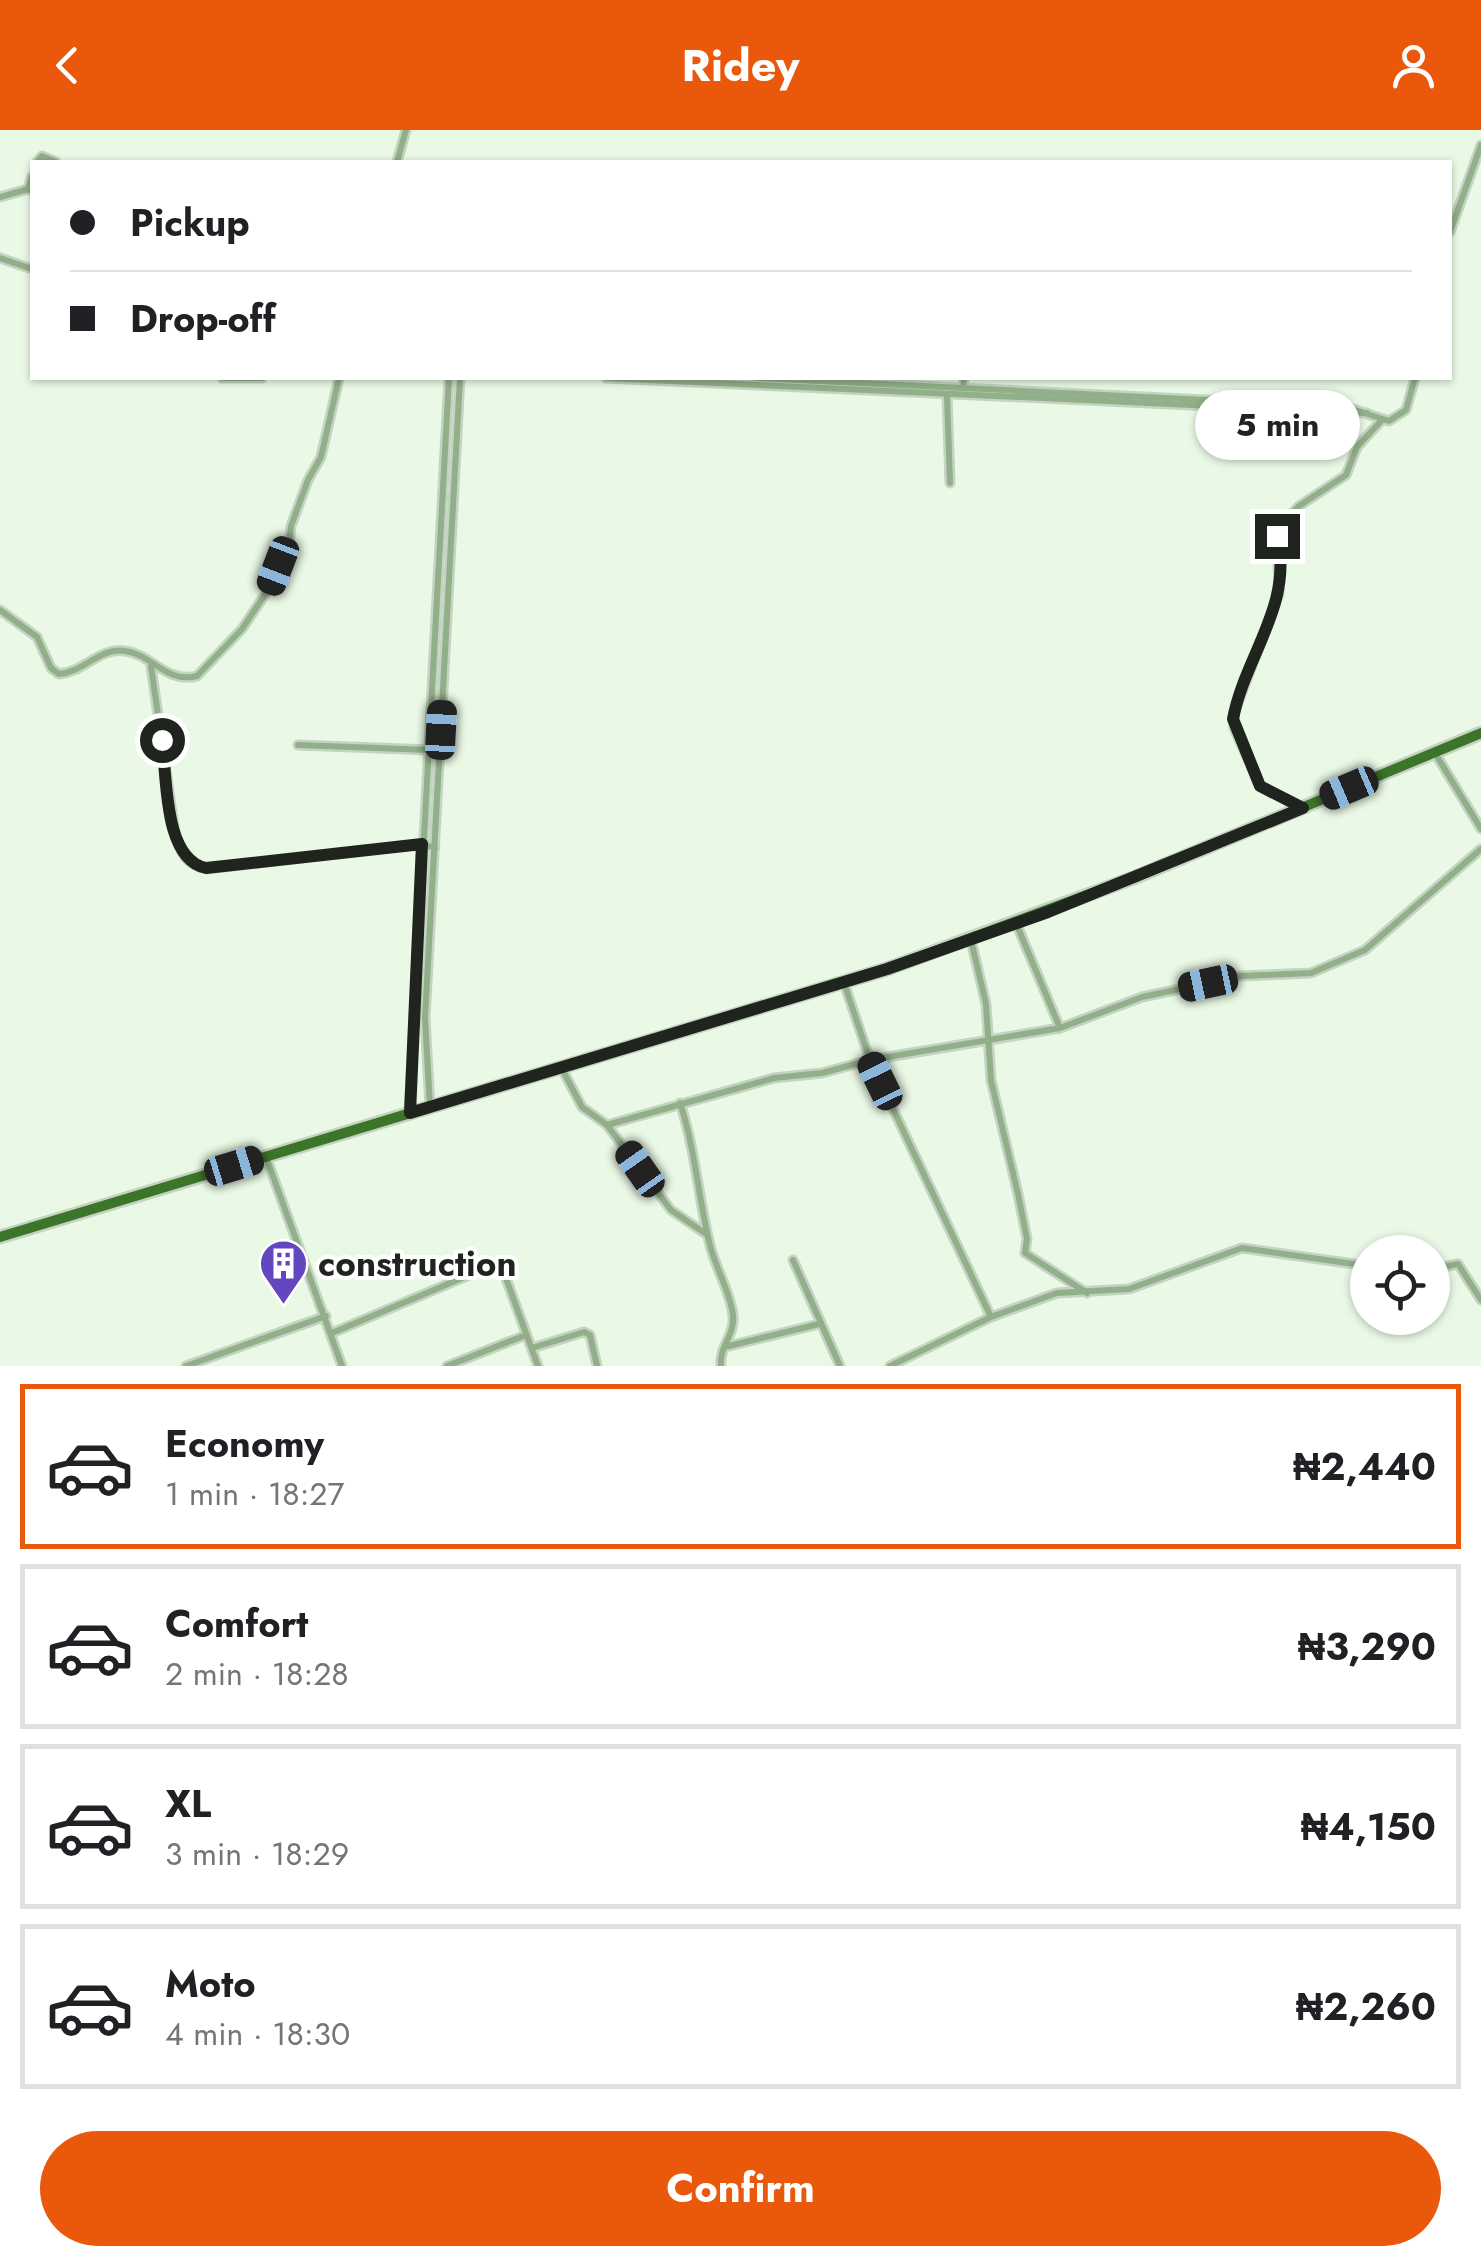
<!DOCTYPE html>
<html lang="en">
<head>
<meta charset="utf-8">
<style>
	:root { --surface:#fff; --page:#f2f2f2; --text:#202124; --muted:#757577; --line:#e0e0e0; --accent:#ea580c }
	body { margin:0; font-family:Jost,sans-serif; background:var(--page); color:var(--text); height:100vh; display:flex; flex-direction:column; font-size:38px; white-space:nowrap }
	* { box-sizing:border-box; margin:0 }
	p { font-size:32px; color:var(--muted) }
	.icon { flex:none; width:55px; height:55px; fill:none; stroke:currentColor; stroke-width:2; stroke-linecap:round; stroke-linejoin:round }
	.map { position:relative; height:1236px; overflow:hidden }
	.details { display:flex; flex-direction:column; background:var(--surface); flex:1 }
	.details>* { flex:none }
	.banner { position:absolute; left:30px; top:30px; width:1422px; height:220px; border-radius:0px; box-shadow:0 2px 8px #0004; display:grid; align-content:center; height:220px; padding:0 40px; background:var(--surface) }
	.controls { position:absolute; left:1350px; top:1105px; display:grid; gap:20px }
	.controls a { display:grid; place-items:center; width:100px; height:100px; border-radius:50%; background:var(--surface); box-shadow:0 2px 8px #0004; font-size:50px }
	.end { position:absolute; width:45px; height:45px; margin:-22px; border:12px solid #1f251e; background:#fff; box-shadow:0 0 0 5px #fff }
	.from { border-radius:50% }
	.bubble { position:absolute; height:70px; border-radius:35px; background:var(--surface); box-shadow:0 2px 8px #0004; font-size:32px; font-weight:700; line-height:70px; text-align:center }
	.car { position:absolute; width:30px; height:60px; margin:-30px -15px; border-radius:12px; box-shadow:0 0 8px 2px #0007; background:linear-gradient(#222 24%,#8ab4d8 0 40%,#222 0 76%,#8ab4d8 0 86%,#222 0) }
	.banner b { display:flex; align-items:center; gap:35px; height:95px; font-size:38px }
	.banner b+b { border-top:2px solid var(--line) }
	.banner i { width:25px; height:25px; background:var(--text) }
	ul { padding:18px 0 0; list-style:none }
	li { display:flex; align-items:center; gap:30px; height:165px; margin:0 20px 15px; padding:0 20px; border:5px solid var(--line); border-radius:0px }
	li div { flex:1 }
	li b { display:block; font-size:38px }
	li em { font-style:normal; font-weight:700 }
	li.active { border-color:var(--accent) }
	li>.icon { width:90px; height:90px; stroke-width:1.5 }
	.primary-button { display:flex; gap:20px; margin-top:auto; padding:20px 40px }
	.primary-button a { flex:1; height:115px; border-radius:60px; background:var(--accent); color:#fff; font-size:40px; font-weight:700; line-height:115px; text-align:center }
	header { display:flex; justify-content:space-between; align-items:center; height:130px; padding:0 40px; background:var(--accent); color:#fff; font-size:45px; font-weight:700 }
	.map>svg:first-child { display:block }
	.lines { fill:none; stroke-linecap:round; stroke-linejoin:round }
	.street-casing { stroke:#c5d3c2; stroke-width:11 }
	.primary-casing { stroke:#c5d3c2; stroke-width:15 }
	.street { stroke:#91af88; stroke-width:6 }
	.primary { stroke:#3c7529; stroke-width:10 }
	.route { stroke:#1f251e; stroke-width:12 }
	.labels { text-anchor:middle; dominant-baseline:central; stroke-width:8; stroke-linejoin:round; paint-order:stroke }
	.poi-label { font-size:35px; font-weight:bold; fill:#1f251e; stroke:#fff; text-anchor:start }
</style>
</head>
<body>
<header><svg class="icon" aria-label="back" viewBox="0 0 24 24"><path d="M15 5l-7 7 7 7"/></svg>Ridey<svg class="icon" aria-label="person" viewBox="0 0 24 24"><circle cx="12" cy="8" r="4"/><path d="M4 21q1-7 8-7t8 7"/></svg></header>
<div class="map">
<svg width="1481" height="1236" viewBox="0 0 1481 1236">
	<rect width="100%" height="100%" fill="#eaf9e6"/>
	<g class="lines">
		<defs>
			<g id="street">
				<polyline points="37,32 42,26 56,32"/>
				<polyline points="397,32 406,0"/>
				<polyline points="32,46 28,59 32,61"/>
				<polyline points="0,67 28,59"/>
				<polyline points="1450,102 1481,15"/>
				<polyline points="0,128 32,139"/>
				<polyline points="222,248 262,248"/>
				<polyline points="606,248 1367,283"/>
				<polyline points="757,248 1346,277 1389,291 1406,280 1415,248"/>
				<polyline points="963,258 964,248"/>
				<polyline points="947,266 950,353"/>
				<path d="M0,480l37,27 14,31 8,6c25,-2 41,-27 66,-23 27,3 41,33 72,25l45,-47 28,-42 19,-43 2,-18 17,-46 13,-23 18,-79"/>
				<path d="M151,536l24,168c6,19 10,30 31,35l216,-25 13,4"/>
				<polyline points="298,615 430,620"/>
				<polyline points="1435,623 1481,699"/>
				<polyline points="1302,677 1260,656 1234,598 1234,583 1279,464 1277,399 1299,376 1346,345 1357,317 1381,291"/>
				<polyline points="1016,793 1060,898"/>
				<polyline points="971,810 986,874 991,950 1018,1064 1027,1109 1025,1123 1087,1163"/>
				<polyline points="844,853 870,930 991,1187 1057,1163 1129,1159 1242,1118 1368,1136"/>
				<polyline points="562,939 582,977 607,995 774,948 822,943 870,930 1060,898 1142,867 1241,846 1311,843 1365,820 1481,719"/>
				<path d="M680,973c15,45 18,92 29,138 5,25 21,49 24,74 2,21 -14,31 -12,51"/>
				<polyline points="430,977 425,888 460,248"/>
				<polyline points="409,983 449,248"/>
				<polyline points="607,995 671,1080 706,1104"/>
				<polyline points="266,1027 342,1236"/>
				<polyline points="793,1130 840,1236"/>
				<polyline points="1432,1139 1458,1134 1481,1170"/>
				<polyline points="332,1203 500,1132 538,1236"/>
				<polyline points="725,1217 819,1194"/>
				<polyline points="532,1218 584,1202 590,1205 597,1236"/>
				<polyline points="186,1236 326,1186"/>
				<polyline points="447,1236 526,1205"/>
				<polyline points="890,1236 991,1187"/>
			</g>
			<polyline id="primary" points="0,1107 887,839 1136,747 1481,603"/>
		</defs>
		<!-- street casing -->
		<use href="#street" class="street-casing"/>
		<!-- primary casing -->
		<use href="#primary" class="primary-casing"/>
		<!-- street -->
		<use href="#street" class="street"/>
		<!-- primary -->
		<use href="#primary" class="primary"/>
	</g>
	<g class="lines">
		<!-- route -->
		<path class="route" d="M162,610c5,36 1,119 44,128l216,-24 -12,269 477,-144 161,-57 255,-104 -43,-22 -27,-67c12,-64 61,-114 44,-183"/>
	</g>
	<!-- icons -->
	<defs>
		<symbol id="building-pin" viewBox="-11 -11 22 30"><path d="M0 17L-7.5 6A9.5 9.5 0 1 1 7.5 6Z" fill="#6347c0" stroke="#fff"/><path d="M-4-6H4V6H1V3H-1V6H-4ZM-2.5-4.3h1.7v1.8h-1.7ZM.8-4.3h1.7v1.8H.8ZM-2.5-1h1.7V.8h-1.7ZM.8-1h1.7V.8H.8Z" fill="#fff"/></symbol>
	</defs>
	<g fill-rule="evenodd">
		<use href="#building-pin" x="256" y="1106" width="55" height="75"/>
	</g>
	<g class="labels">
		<!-- poi labels -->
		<g class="poi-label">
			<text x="318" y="1134">construction</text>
		</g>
	</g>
</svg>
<div class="controls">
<a><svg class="icon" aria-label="locate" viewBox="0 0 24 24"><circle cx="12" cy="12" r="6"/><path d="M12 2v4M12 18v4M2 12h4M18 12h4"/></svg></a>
</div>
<i class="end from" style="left:162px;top:610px"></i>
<i class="end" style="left:1277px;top:406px"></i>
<div class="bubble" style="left:1195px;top:260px;width:165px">5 min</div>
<i class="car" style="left:278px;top:436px;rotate:201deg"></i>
<i class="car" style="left:441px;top:600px;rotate:3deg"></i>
<i class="car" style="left:1349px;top:658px;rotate:247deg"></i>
<i class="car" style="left:1208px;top:853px;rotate:258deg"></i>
<i class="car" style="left:880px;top:951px;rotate:334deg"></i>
<i class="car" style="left:234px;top:1036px;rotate:73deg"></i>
<i class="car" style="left:640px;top:1039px;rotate:325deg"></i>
<div class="banner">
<b><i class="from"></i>Pickup</b>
<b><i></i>Drop-off</b>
</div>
</div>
<section class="details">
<ul>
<li class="active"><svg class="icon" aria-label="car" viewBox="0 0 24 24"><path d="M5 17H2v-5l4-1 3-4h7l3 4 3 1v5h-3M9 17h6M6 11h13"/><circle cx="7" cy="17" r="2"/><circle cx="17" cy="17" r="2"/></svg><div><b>Economy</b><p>1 min · 18:27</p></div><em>₦2,440</em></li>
<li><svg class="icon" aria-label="car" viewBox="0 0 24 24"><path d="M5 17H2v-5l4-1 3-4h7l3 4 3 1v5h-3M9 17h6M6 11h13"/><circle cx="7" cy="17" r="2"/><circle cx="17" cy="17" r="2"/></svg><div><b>Comfort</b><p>2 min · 18:28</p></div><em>₦3,290</em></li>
<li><svg class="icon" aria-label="car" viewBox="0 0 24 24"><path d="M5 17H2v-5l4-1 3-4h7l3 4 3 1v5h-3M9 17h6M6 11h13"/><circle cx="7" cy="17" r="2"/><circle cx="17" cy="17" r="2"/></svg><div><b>XL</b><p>3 min · 18:29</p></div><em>₦4,150</em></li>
<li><svg class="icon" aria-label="car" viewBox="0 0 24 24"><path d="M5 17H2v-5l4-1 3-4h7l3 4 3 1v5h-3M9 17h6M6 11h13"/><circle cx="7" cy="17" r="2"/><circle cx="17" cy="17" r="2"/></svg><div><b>Moto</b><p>4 min · 18:30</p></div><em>₦2,260</em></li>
</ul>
<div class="primary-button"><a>Confirm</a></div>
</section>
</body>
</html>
